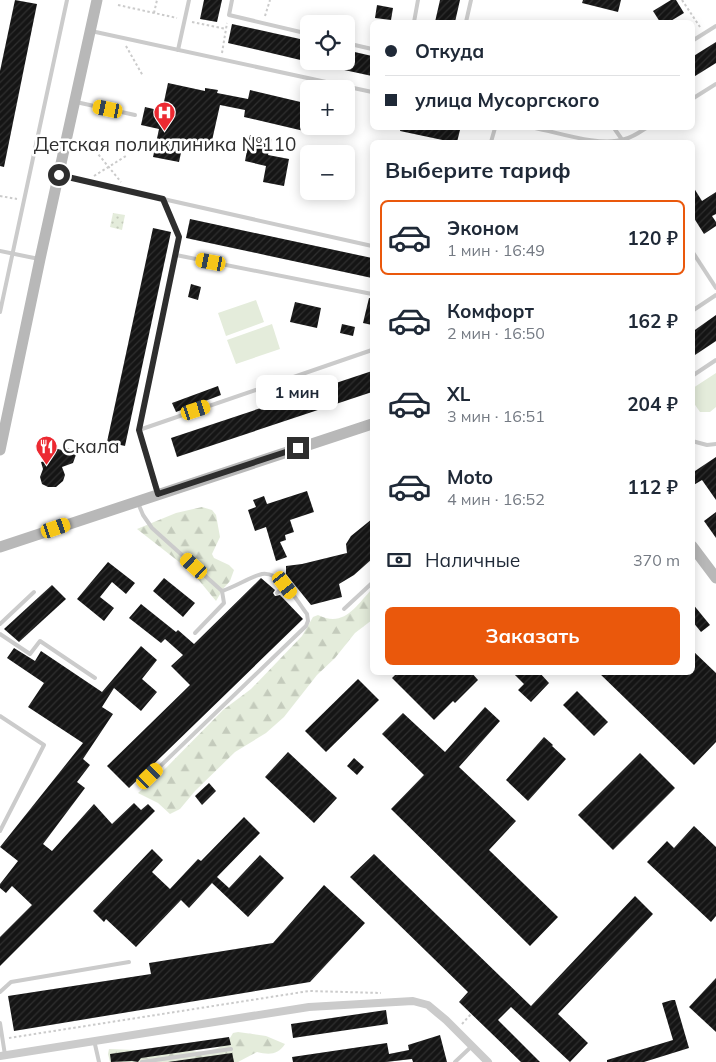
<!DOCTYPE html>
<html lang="ru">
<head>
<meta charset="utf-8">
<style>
	:root { --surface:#fff; --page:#f6f6f7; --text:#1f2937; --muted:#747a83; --line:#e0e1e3; --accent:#ea580c }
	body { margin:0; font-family:Mulish,sans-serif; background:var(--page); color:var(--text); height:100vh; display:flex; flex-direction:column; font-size:19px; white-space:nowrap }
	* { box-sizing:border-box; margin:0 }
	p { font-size:16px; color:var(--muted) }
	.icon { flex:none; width:28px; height:28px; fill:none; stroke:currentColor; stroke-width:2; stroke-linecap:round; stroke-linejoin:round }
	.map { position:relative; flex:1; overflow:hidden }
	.panel { position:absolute; left:370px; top:140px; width:325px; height:535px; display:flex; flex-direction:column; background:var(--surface); border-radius:8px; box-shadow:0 2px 12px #0003 }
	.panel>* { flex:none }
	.banner { position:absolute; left:370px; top:20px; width:325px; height:110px; border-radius:8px; box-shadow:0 2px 12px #0003; display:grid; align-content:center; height:110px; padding:0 15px; background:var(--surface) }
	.fabs { position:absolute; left:300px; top:15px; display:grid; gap:10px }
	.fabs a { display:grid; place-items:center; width:55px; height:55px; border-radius:8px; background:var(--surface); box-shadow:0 2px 12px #0003; font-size:25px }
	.end { position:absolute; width:22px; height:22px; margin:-11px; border:6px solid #2e2e2e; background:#fff; box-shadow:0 0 0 2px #fff }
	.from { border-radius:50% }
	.bubble { position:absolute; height:35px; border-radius:8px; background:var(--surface); box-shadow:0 2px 12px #0003; font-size:16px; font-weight:700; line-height:35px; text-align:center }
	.car { position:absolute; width:15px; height:30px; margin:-15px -8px; border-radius:6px; box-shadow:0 0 4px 1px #0007; background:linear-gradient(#f5c518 24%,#345 0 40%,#f5c518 0 76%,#345 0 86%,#f5c518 0) }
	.banner b { display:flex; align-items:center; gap:18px; height:48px; font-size:19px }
	.banner b+b { border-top:1px solid var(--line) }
	.banner i { width:12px; height:12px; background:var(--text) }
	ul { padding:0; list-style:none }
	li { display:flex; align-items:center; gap:15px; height:75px; margin:0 10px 8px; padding:0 5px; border:2px solid transparent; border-radius:8px }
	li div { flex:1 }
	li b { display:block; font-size:19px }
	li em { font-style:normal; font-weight:700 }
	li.on { border-color:var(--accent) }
	li>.icon { width:45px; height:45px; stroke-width:1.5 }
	h2 { padding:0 15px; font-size:22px; line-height:60px }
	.pay { display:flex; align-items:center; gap:12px; height:55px; padding:0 15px; font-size:19px }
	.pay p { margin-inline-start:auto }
	.action { display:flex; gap:10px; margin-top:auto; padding:10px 15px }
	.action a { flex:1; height:58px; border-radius:8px; background:var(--accent); color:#fff; font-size:20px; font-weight:700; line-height:58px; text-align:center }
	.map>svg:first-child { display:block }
	.forest { fill:url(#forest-firs) }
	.park { fill:url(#park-dots) }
	.pitch { fill:#e4ecdb }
	.building { fill:url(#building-hatch) }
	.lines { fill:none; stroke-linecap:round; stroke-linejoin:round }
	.path { stroke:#cbcbcb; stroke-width:2; stroke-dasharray:2.5 2.5; stroke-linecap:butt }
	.lane { stroke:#cbcbcb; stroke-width:4 }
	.street { stroke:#cbcbcb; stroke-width:8 }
	.secondary { stroke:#b8b8b8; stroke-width:11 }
	.route { stroke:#2e2e2e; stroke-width:6 }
	.labels { text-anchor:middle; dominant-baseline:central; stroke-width:5; stroke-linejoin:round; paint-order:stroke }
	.poi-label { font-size:19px; fill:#2e2e2e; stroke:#fff }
</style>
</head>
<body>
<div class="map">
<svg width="716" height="1062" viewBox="0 0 716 1062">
	<defs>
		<pattern id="forest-firs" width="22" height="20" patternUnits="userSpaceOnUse" patternTransform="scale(1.25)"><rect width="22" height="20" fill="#e4ecdb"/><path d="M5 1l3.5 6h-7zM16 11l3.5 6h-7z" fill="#c4cbbc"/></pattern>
		<pattern id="park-dots" width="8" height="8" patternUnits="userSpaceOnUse" patternTransform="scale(1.25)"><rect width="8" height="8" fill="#e4ecdb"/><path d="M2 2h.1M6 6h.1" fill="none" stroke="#c4cbbc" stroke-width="1.8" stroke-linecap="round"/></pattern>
		<pattern id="building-hatch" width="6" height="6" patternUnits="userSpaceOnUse" patternTransform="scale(1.25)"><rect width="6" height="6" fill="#151515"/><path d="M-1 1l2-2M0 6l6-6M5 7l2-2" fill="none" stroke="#2f2f2f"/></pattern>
	</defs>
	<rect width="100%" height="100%" fill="#fff"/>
	<!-- forest -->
	<g class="forest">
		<polygon points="202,507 212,510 216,515 220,537 212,554 214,558 229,565 234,570 230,581 223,589 216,601 192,572 137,529 176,513"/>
		<path d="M372,589v31l-17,13 -20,25 -18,17 -33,42 -18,16 -31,19 -40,39 -15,18 -10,5 -12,-11 -20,-10 24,-21 61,-62 28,-21 51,-53 11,-19 5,-2c26,13 38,-9 54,-26z"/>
		<path d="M238,1032l28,4 19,8c-7,11 -16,11 -28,8l-19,10h-128l-2,-8 1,-5 25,1 18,4 38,-3 16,1 17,-6 4,-3 6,-10z"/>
	</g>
	<!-- park -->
	<polygon class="park" points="113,213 125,215 122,230 110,227"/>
	<!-- pitch -->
	<g class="pitch">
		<polygon points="256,300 264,322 226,336 218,313"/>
		<polygon points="272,324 280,349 236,364 227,340"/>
		<polygon points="716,373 716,407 710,412 700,412 693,402 693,388"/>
	</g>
	<!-- building -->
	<g class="building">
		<polygon points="15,0 37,4 4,167 0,166 0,71"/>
		<polygon points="204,0 222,0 217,22 200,19"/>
		<polygon points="440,0 460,0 455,22 435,22"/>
		<polygon points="583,0 621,0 618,12 582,3"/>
		<polygon points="671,0 676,0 684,13 669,22 660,22 653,11"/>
		<polygon points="377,5 393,8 391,20 375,18"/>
		<polygon points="232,24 309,41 309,62 228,43"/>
		<polygon points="716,42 716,63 692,78 692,57"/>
		<polygon points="346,50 372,56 372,76 321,65 322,61 346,61"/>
		<polygon points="168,83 205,91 205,88 218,90 217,93 248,99 250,90 309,104 304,131 244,117 245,110 220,105 211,145 184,139 179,162 153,157 159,129 141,125 145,107 162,111"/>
		<polygon points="401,128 450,128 460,130 457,142 452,142 400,131"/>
		<polygon points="250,135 272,139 268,155 289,159 284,186 263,182 266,166 245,161"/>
		<polygon points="692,185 702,201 716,192 716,214 712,216 716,222 716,226 704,234 692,215"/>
		<polygon points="190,219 372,258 372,278 186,238"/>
		<polygon points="153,228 171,232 125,446 107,442"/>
		<polygon points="191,284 201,287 198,300 188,297"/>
		<polygon points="369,298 372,298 372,325 363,323"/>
		<polygon points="295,302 321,308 317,328 290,322"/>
		<polygon points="716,315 716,341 692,357 692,332"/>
		<polygon points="342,324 355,327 353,336 340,333"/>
		<polygon points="372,371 372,392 177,457 171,438"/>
		<polygon points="218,386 221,395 176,412 172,403"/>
		<polygon points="49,447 62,450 67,448 77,452 73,463 62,467 65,475 63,481 56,487 48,487 42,484 40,477 43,469 41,462 46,461"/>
		<polygon points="716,457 716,500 702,480 692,486 692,473"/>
		<polygon points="307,491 314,512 290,520 294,532 285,535 286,540 280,542 287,557 276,561 266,527 255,531 248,510 256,507 253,500 264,496 267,504"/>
		<polygon points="716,512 716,538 704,521"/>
		<polygon points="372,519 372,559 354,575 339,584 342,597 311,605 286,574 286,566 302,564 347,553 346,544 351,536"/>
		<polygon points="108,562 135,583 126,594 112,582 100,597 114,608 104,621 77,599"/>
		<polygon points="164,578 195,603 183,617 153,591"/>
		<polygon points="261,578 275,590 273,593 275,596 280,595 303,619 129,788 107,766 190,685 171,666 183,655 165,639 161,643 129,618 141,604 176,632 178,630 194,644"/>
		<polygon points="52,585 66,599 19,642 4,629"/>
		<polygon points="692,603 710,625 701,632 692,621"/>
		<polygon points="141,646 157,660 142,679 157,692 141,711 114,688 102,707 113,714 83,759 90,765 77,782 85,788 43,844 52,851 94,804 112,824 134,803 141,810 148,804 155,811 0,966 0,937 32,905 12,886 6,893 0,888 0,884 18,861 0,847 83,743 28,707 44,683 7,658 14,648 35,661 41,651 102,692"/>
		<polygon points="692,650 716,673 716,742 694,765 598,672 692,672"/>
		<polygon points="398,672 471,672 478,680 455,703 453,701 434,720 392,678"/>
		<polygon points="512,672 539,672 549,683 531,702 518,690 524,684"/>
		<polygon points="358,679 379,700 326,752 305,731"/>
		<polygon points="577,691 608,722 594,736 563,705"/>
		<polygon points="485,707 500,721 459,767 516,821 489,850 558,917 530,946 391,809 424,775 382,734 403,713 445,752"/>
		<polygon points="544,737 553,745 552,746 566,759 528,801 506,780"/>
		<polygon points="288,752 337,798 314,823 265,777"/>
		<polygon points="640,753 675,788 613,850 578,815"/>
		<polygon points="354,758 364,767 357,775 347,766"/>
		<polygon points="209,783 216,791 202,805 195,796"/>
		<polygon points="244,817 260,833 217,877 229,888 260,855 284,878 248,917 212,883 189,908 181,900 136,947 106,919 104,922 93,911 152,849 163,860 152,872 170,889 198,859 201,861"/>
		<polygon points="694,826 716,847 716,916 711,922 647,862 667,841 674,848"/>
		<polygon points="374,854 531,1006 635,896 653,914 558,1014 588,1043 570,1062 511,1007 498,1020 540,1062 521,1062 459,1002 468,992 350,877"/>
		<polygon points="324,885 365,923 310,982 14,1031 8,996 151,974 149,963 273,943"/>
		<polygon points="716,978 716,1032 689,1007"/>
		<polygon points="672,1000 675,1000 689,1048 644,1062 607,1062 607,1060 673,1040 662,1003"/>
		<polygon points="386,1010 388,1024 293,1038 291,1024"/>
		<polygon points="440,1035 447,1062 413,1062 412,1059 386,1062 293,1062 292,1057 387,1043 389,1054 409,1050 408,1045"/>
		<polygon points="229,1037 231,1045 141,1058 138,1062 132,1061 111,1062 110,1054"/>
		<polygon points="232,1052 234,1062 168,1062 232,1053"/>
	</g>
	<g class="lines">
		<!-- path -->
		<g class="path">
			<polyline points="682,0 700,27"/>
			<polyline points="118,5 177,18"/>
			<polyline points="154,13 157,0"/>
			<polyline points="265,16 270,0"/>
			<polyline points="192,22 226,29"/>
			<polyline points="126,46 143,76"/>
			<polyline points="222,53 227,23"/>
			<polyline points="89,143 121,182"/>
			<polyline points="94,176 126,156"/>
			<polyline points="0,196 17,199"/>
			<polyline points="462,1024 471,1014"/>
			<polyline points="9,1038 309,991 381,993"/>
		</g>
		<!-- lane -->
		<g class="lane">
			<polyline points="232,0 229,15 309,34"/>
			<polyline points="414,22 418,0"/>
			<polyline points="466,22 471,0"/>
			<polyline points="91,31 372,92"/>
			<polyline points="692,41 716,26"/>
			<polyline points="346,43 372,49"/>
			<polyline points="178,50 189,0"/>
			<polyline points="692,99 716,84"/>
			<polyline points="76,102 135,115"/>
			<path d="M535,128c25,5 65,19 90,11 8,-2 15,-7 21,-11"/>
			<polyline points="614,128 623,141"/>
			<polyline points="491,142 495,128"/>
			<polyline points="61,176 372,246"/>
			<polyline points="0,251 39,259"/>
			<polyline points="692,251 716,288"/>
			<polyline points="176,255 372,294"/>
			<polyline points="692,311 716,295"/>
			<polyline points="0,312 67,0"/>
			<polyline points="692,376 716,360"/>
			<polyline points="139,430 372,350"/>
			<polyline points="692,441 707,445 716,444"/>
			<polyline points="157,494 139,430 179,237 163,199"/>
			<path d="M138,503l5,12 9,13 70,63c13,-4 30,-15 40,-17 19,-3 35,27 45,40l1,7 -2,5 -156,150"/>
			<polyline points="277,593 285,585"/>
			<polyline points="344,609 372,583"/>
			<polyline points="0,624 34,592"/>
			<polyline points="195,633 224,603 222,591"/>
			<polyline points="0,634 30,654 40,641 95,678"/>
			<polyline points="0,716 44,745 0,831"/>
			<polyline points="0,992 11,982 129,962"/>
			<polyline points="0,1023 5,1055"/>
			<polyline points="94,1040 99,1062"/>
			<polyline points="142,1062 231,1049"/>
			<polyline points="455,1062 472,1046"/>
		</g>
		<!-- street -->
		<polyline class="street" points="0,1056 309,1007 413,1001 428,1005 446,1020 488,1062"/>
		<!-- secondary -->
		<g class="secondary">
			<polyline points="0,450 40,259 97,0"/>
			<polyline points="692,546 716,578"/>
			<polyline points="0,547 372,424"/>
		</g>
	</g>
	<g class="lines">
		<!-- route -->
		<polyline class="route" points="59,175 163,199 179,237 139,430 158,494 298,448"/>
	</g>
	<!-- icons -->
	<defs>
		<symbol id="hospital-pin" viewBox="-11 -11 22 30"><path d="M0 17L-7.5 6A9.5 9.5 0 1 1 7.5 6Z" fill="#ec2931" stroke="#fff"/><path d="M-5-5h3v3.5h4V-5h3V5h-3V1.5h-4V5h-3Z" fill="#fff"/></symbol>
		<symbol id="restaurant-pin" viewBox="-11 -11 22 30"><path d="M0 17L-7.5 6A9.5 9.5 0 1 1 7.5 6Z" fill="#ec2931" stroke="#fff"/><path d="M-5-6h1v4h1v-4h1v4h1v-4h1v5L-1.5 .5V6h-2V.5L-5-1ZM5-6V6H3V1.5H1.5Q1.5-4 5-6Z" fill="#fff"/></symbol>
	</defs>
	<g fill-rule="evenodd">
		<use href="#hospital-pin" x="152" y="100" width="25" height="34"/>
		<use href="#restaurant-pin" x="34" y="434" width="25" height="34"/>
	</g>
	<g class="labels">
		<!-- poi labels -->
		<g class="poi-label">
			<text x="165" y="144">Детская поликлиника №110</text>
			<text x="62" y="446" text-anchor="start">Скала</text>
		</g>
	</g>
</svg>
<div class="fabs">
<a><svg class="icon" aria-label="locate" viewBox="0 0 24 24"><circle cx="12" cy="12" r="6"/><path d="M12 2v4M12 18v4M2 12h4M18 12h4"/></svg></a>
<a>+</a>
<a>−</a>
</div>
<i class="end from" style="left:59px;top:175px"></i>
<i class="end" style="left:298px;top:448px"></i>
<div class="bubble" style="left:256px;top:375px;width:82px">1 мин</div>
<i class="car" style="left:108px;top:109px;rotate:282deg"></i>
<i class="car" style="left:211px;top:262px;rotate:281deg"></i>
<i class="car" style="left:196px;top:410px;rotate:72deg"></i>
<i class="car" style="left:56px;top:528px;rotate:71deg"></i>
<i class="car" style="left:194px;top:566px;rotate:312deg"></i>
<i class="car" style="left:285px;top:585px;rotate:143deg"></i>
<i class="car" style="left:150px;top:776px;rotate:46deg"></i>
<div class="banner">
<b><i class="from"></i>Откуда</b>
<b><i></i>улица Мусоргского</b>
</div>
<section class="panel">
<h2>Выберите тариф</h2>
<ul>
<li class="on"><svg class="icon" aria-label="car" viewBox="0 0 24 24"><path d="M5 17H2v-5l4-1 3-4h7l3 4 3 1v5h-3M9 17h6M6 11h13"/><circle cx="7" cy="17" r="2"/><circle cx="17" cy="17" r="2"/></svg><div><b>Эконом</b><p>1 мин · 16:49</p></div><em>120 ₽</em></li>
<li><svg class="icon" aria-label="car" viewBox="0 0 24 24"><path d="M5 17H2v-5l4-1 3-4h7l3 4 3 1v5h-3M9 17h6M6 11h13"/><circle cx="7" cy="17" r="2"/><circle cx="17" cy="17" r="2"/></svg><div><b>Комфорт</b><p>2 мин · 16:50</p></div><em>162 ₽</em></li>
<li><svg class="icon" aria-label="car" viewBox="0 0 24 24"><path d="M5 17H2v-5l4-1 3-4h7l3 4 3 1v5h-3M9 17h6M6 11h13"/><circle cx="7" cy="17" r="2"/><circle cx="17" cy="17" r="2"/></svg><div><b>XL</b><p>3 мин · 16:51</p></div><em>204 ₽</em></li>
<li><svg class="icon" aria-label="car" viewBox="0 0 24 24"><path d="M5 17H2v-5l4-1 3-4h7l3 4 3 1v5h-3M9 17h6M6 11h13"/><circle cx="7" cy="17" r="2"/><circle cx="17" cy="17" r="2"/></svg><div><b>Moto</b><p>4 мин · 16:52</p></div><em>112 ₽</em></li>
</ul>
<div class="pay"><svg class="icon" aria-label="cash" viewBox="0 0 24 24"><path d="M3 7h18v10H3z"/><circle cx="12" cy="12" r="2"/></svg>Наличные<p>370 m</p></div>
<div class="action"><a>Заказать</a></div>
</section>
</div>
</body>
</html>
